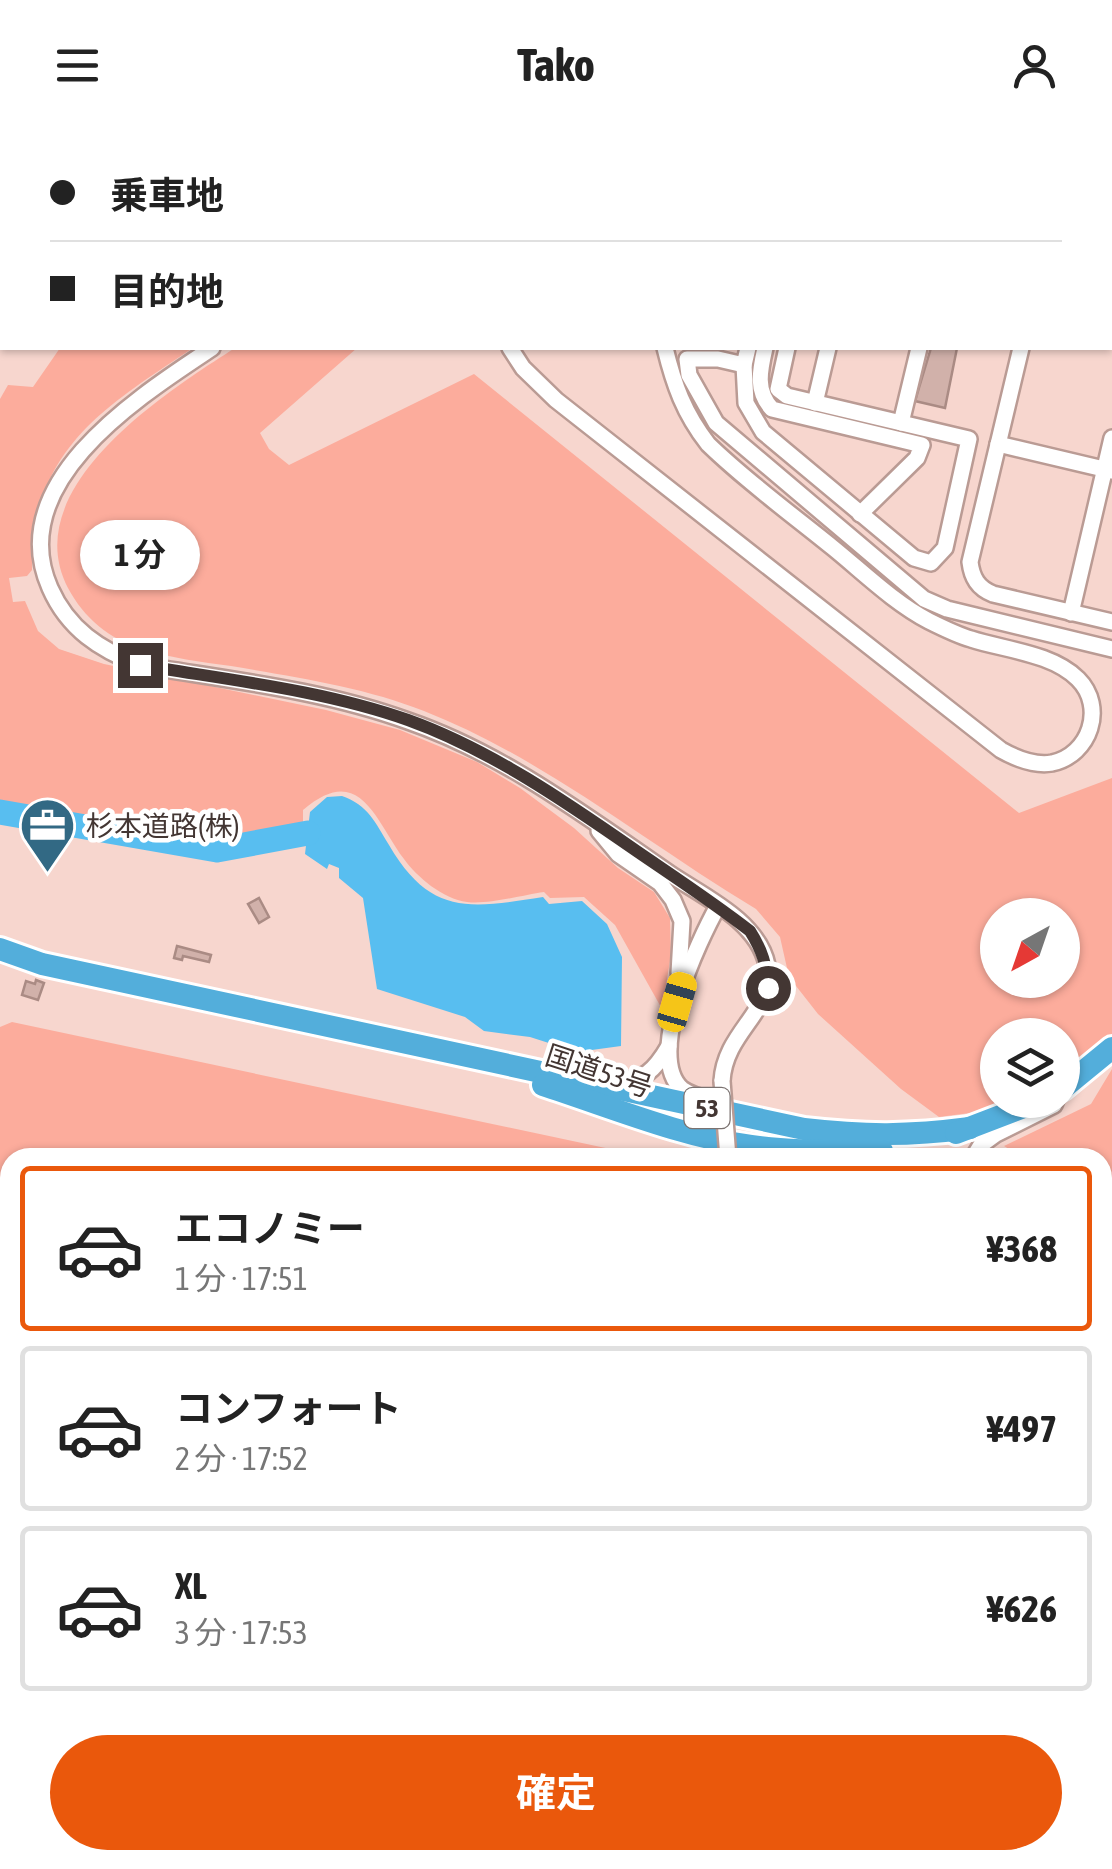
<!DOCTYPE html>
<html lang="ja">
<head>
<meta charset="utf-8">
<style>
	:root { --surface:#fff; --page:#f2f2f2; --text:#222; --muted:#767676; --line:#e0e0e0; --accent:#ea580c }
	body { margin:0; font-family:"Asap Condensed","Noto Sans JP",sans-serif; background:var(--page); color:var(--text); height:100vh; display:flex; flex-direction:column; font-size:38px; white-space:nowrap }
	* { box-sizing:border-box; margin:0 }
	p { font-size:32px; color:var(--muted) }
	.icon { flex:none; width:55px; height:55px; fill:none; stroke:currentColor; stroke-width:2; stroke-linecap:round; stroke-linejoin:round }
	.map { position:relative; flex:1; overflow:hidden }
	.panel { position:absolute; left:0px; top:1018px; width:1112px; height:722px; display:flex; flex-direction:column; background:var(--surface); border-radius:30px 30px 0 0; box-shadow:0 2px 8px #0004 }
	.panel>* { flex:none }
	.hud { position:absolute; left:0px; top:0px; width:1112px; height:220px; box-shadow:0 2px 8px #0004; display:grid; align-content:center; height:220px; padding:0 50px; background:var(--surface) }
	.needle { width:65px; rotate:220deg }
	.tools { position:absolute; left:980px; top:768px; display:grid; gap:20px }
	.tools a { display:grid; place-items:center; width:100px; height:100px; border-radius:50%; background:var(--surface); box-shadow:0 2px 8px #0004; font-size:50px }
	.end { position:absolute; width:45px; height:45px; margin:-22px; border:12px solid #433633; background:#fff; box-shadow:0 0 0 5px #fff }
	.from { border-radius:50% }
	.bubble { position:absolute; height:70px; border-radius:35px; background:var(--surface); box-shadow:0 2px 8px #0004; font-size:32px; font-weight:700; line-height:70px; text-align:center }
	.car { position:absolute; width:30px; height:60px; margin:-30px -15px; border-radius:12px; box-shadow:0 0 8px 2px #0007; background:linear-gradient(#f5c518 24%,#345 0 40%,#f5c518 0 76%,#345 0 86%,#f5c518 0) }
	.hud b { display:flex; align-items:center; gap:35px; height:95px; font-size:38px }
	.hud b+b { border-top:2px solid var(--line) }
	.hud i { width:25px; height:25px; background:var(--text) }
	ul { padding:18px 0 0; list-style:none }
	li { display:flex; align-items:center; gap:30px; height:165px; margin:0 20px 15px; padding:0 30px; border:5px solid var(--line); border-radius:10px }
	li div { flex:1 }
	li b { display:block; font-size:38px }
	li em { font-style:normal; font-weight:700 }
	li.selected { border-color:var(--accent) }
	li>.icon { width:90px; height:90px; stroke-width:1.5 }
	.cta { display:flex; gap:20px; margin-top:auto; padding:20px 50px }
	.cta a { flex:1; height:115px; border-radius:60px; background:var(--accent); color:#fff; font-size:40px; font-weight:700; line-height:115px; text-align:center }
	header { display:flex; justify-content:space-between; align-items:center; height:130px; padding:0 50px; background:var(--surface); font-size:45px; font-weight:700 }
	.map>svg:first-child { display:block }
	.green { fill:#fcac9c; fill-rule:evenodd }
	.water { fill:#58bef0 }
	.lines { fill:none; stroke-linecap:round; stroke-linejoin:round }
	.stream { stroke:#58bef0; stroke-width:4 }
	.river { stroke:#58bef0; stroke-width:25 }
	.building { fill:#d1b1aa; stroke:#aa8b84; stroke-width:2.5 }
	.minor-casing { stroke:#ba9b94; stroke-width:20 }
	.highway-casing { stroke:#fff; stroke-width:28 }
	.minor { stroke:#fff; stroke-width:15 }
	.highway { stroke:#53aedb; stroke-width:22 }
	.minor-bridge-casing { stroke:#ba9b94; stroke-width:20; stroke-linecap:butt }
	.minor-bridge { stroke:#fff; stroke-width:15 }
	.route { stroke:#433633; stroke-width:12 }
	.labels { text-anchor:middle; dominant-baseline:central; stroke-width:9; stroke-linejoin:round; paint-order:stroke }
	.shield { fill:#fff; stroke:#7b7270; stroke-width:2.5 }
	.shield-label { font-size:25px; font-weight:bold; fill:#433633 }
	.poi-label { font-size:28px; fill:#433633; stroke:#fff; text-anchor:start }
	.street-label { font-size:28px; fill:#433633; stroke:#fff }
</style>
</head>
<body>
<header><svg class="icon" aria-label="menu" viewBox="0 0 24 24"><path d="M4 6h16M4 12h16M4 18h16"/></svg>Tako<svg class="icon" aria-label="person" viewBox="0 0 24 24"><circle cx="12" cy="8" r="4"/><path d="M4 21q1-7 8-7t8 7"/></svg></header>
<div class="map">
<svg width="1112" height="1739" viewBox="0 0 1112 1739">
	<rect width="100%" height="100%" fill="#f7d6ce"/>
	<!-- green -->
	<g class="green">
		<path d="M60,218h133c-90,60 -162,102 -161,222l-5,6 -18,2 4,24 12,-1 13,30 21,18 45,15 222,46 74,20 77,32 43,26 54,40 44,40 36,24 16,26 1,37 -9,54 -47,-84 -31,-28 -34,1 -6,-6c-21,3 -57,13 -77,10 -24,-3 -50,-25 -63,-43 -29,-39 -44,-98 -101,-49v18l-88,15 -215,-38v-406l8,-14 25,2z"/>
		<path d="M235,218h122l-97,85 9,16 20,16 185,-91 545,439 93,-35v277l-11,-8 -38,24 -1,-36h-64v65h19l-39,12 -39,5 -38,-28 -83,-75 -29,-37 -9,-40 -24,-28c-110,-66 -212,-151 -332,-198 -60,-24 -129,-34 -193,-45 -30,-4 -60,-8 -89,-17 -33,-10 -58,-31 -74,-61 -52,-100 98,-196 167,-240zM998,785h64v65h-64z"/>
		<polygon points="12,892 629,1023 636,1027 10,1028 10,1412 0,1413 0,897"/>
		<polygon points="1112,939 1112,1110 1103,1094 1102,1028 1022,1027 1004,1016 1091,974"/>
		<polygon points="1103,1229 1112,1233 1112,1739 0,1739 0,1457 10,1454 10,1730 1102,1730"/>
	</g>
	<!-- water -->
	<path class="water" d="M342,666c26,9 33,26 47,49 42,72 82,63 154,52l6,7 33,-3 25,23 15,33 -1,89 -44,6 -47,-15 -46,-6 -19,-14 -88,-28 -14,-91 -24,-20v-10l-10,-4 -2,5 -22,-15 5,-42 17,-15z"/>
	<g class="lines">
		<!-- stream -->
		<g class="stream">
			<polyline points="356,2 357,0"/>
			<polyline points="0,171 2,170"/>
		</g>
		<!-- river -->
		<polyline class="river" points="0,682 217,720 308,703"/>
	</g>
	<!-- building -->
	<g class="building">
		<polygon points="931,218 957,218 945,278 915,271"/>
		<polygon points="259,768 269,787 259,793 248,774"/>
		<polygon points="177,816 211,825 209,832 183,826 182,830 174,828"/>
		<polygon points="36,850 44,853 38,870 22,865 26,851 35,854"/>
	</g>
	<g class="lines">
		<defs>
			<g id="minor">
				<polyline points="529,2 533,0"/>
				<polyline points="800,2 800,0"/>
				<polyline points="870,2 870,0"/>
				<polyline points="888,2 889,0"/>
				<polyline points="970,2 970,0"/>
				<polyline points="1110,18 1112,19"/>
				<polyline points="1110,164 1112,165"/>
				<path d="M212,218c-72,48 -209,134 -162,240 18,41 50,62 90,77 89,15 183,25 268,56 96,33 179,96 262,153 34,23 88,47 97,91 9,46 -42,65 -45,116"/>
				<path d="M510,218l13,20 33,32 445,350c16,9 33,16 51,13 38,-8 54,-56 26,-84 -26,-26 -73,-29 -107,-40 -14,-4 -28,-11 -42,-18 -36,-19 -66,-49 -97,-74 -42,-34 -86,-66 -124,-103 -24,-31 -34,-59 -43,-96"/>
				<polyline points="748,218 744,235 718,229 687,229 689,245 716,293 924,469 947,479 1112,519"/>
				<path d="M765,218c-5,22 -10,43 7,61l150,36 -5,13 -57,56"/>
				<path d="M1021,218l-51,214c2,16 8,26 23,32l119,28"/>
				<polyline points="744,235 746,273 763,302 914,428 931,433 945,418 969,309 787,266 778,259 787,218"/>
				<polyline points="815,273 828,218"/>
				<polyline points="901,293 919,218"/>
				<polyline points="998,314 1112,341"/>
				<polyline points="1071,483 1112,308"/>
				<polyline points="599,701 618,724 660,753 673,770 682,791 679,843"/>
				<path d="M614,951c29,2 41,-11 55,-35"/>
				<path d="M711,970c-9,-2 -22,-6 -29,-11 -38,-33 17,-149 36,-183"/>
				<polyline points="973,1028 981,1015 996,1004 1054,975 1056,970"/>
				<polyline points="1102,1156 1112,1163"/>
			</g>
			<g id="highway">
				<path d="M0,819l42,15 762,165c61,7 105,7 166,-1"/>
				<path d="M543,955c68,22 137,51 208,61 43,6 87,6 131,5"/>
				<polyline points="1062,959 1112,918"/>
				<polyline points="956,1003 1042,970"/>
			</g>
		</defs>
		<!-- minor casing -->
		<use href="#minor" class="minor-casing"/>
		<!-- highway casing -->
		<use href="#highway" class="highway-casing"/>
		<!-- minor -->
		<use href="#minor" class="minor"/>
		<!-- highway -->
		<use href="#highway" class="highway"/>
		<defs>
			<polyline id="minor-bridge" points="722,951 728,1028"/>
		</defs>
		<!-- minor-bridge casing -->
		<use href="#minor-bridge" class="minor-bridge-casing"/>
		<!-- minor-bridge -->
		<use href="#minor-bridge" class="minor-bridge"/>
	</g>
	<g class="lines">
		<!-- route -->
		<path class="route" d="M140,535c89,15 183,25 268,55 83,30 158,82 230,132 38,26 76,51 112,79 12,19 17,34 18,57"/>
	</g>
	<!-- icons -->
	<defs>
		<symbol id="office-pin" viewBox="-11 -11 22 30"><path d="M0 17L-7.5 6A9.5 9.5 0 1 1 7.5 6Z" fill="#326984" stroke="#fff"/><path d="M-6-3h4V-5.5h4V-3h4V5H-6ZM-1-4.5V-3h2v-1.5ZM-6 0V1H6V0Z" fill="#fff"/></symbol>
	</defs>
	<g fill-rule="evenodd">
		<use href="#office-pin" x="16" y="664" width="63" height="86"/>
	</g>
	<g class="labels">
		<!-- shield labels -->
		<rect class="shield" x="684.5" y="958" width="45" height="40" rx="8"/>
		<g class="shield-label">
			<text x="707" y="978">53</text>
		</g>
		<!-- poi labels -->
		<g class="poi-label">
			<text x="86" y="696">杉本道路(株)</text>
		</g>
		<!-- street labels -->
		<g class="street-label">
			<text transform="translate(599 941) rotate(18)">国道53号</text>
		</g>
	</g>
</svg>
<div class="tools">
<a><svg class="needle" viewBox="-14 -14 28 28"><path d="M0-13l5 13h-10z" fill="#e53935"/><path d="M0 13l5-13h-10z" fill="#767676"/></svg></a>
<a><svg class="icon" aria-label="layers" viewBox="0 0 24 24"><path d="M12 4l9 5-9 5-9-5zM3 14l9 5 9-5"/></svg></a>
</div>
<i class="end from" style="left:768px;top:858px"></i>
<i class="end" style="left:140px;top:535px"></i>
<div class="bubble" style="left:80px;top:390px;width:120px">1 分</div>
<i class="car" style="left:677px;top:872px;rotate:16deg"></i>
<div class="hud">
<b><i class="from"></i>乗車地</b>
<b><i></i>目的地</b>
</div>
<section class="panel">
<ul>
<li class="selected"><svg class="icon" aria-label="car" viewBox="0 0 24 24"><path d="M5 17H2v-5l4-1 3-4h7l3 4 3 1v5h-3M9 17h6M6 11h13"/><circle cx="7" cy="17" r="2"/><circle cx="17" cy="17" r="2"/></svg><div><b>エコノミー</b><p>1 分 · 17:51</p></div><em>¥368</em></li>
<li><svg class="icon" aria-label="car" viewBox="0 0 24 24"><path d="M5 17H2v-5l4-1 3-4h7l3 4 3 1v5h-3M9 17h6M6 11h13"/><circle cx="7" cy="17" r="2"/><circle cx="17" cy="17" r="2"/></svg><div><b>コンフォート</b><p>2 分 · 17:52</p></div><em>¥497</em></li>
<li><svg class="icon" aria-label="car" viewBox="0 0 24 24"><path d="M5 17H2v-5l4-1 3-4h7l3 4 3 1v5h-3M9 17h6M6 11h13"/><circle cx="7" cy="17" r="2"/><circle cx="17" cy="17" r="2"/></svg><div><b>XL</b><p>3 分 · 17:53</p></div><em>¥626</em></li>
</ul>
<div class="cta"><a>確定</a></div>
</section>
</div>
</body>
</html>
